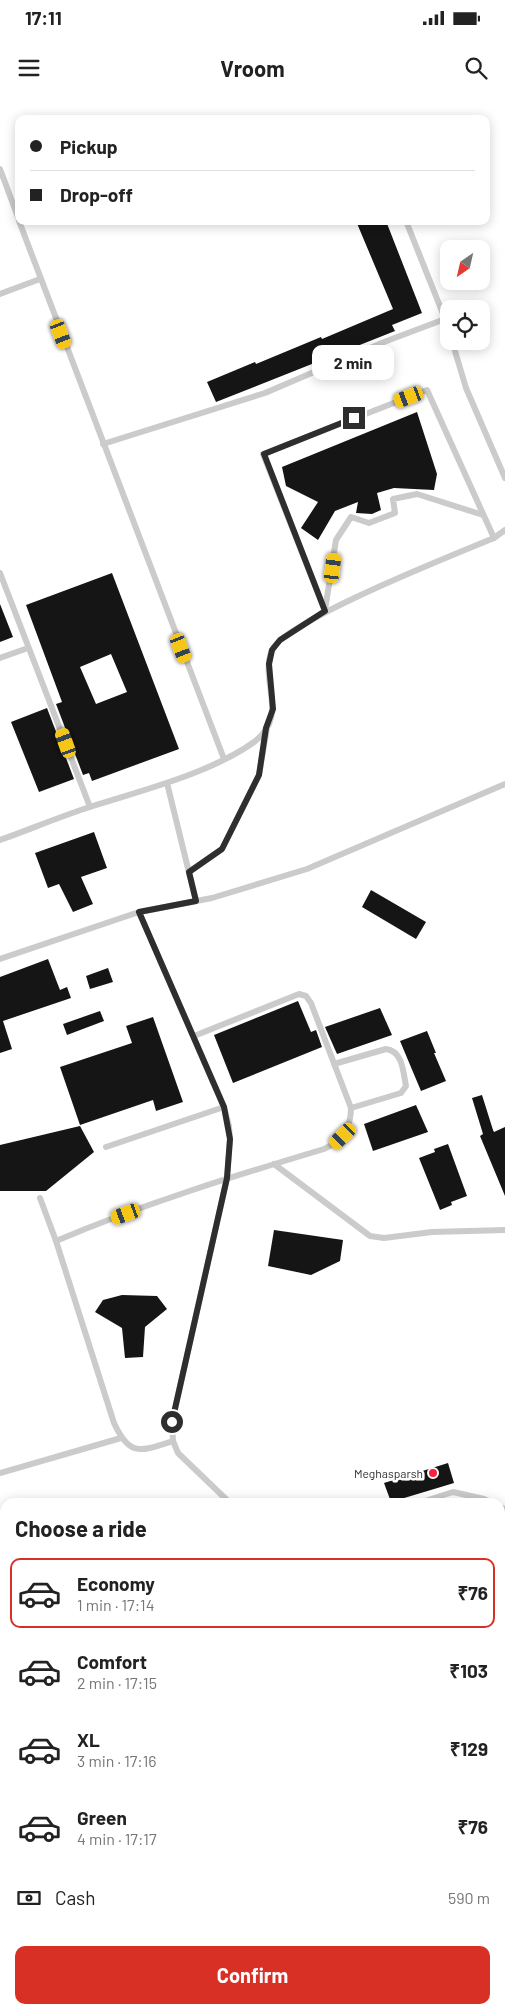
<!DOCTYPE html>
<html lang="en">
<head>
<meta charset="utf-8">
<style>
	:root { --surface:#fff; --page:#f6f6f6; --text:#222; --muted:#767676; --line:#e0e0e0; --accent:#d93025 }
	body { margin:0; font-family:Barlow,sans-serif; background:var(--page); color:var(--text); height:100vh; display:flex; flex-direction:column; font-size:19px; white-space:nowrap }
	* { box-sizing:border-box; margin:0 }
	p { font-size:16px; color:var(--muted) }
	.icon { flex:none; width:28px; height:28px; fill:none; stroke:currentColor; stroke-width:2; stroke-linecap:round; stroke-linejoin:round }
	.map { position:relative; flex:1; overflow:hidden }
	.panel { position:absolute; left:0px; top:1398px; width:505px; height:516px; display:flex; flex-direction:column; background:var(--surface); border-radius:15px 15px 0 0; box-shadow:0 2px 12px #0003 }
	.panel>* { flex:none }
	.hud { position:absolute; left:15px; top:15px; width:475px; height:110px; border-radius:10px; box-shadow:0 2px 12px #0003; display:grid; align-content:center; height:110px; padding:0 15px; background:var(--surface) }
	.needle { width:32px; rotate:214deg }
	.controls { position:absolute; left:440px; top:140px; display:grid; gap:10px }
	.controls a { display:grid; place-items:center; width:50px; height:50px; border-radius:10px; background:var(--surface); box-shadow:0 2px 12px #0003; font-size:25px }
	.end { position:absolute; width:22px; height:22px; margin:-11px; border:6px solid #2e2e2e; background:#fff; box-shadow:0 0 0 2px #fff }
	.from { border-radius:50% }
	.bubble { position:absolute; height:35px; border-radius:10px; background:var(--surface); box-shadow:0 2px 12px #0003; font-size:16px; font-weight:700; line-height:35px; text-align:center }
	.car { position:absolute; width:15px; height:30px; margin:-15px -8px; border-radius:6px; box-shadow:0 0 4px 1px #0007; background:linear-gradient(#f5c518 24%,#345 0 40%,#f5c518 0 76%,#345 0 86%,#f5c518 0) }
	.hud b { display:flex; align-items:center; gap:18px; height:48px; font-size:19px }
	.hud b+b { border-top:1px solid var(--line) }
	.hud i { width:12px; height:12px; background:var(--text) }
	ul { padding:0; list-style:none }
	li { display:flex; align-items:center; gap:15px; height:70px; margin:0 10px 8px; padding:0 5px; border:2px solid transparent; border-radius:10px }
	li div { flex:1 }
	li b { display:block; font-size:19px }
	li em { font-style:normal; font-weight:700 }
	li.selected { border-color:var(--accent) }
	li>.icon { width:45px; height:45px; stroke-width:1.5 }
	h2 { padding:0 15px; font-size:22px; line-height:60px }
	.pay { display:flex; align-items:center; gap:12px; height:55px; padding:0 15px; font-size:19px }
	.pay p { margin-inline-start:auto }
	.button { display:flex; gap:10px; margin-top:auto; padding:10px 15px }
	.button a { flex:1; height:58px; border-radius:10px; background:var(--accent); color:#fff; font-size:20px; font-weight:700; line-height:58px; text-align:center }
	.status { display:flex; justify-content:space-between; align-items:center; height:35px; padding:0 25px; background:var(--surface); direction:ltr }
	.status svg { height:14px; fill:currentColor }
	header { display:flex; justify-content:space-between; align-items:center; height:65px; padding:0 15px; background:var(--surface); font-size:22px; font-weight:700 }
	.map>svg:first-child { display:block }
	.building { fill:#151515; fill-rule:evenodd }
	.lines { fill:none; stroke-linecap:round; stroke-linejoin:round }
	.lane { stroke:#cbcbcb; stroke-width:6 }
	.route { stroke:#2e2e2e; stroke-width:6 }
	.poi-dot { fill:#f5213d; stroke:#fff; stroke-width:2 }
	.labels { text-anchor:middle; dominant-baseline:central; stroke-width:5; stroke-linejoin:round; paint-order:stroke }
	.poi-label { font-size:12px; fill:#2e2e2e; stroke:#fff; text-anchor:end }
</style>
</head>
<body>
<div class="status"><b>17:11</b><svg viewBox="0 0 49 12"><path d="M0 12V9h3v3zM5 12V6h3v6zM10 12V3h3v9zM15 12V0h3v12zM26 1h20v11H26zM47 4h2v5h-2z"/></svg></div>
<header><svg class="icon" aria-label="menu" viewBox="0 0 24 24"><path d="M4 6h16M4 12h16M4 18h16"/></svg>Vroom<svg class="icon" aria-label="search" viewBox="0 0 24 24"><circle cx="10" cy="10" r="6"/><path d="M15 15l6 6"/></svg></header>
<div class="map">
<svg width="505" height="1913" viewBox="0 0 505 1913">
	<rect width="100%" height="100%" fill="#fff"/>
	<!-- building -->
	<g class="building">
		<polygon points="356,121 386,121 422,213 392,225 395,231 216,302 207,282 255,262 256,264 321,237 322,239 393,209"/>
		<polygon points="417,312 437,374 434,390 394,388 377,393 381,410 372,414 356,413 358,402 335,411 318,440 301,428 318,402 286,386 282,367"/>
		<path d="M112,473l67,176 -87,32 -3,-8 -6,2 -27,-71 6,-2 -36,-97zM111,554l16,38 -31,12 -16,-37z"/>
		<polygon points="0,504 13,537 0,542"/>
		<polygon points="47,608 74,679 39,692 11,622"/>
		<polygon points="94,732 107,768 81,777 93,804 73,812 59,784 48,788 35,753"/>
		<polygon points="371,790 426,822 416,839 362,807"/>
		<polygon points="48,859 60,890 67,887 71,898 3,921 12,949 0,953 0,877"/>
		<polygon points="108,868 113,882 90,889 86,876"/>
		<polygon points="298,901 311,932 316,930 322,947 233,983 214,935"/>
		<polygon points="380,908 392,935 337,954 325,927"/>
		<polygon points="100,911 104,921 67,935 63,924"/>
		<polygon points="153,917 183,1002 156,1011 153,1000 80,1025 60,967 132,943 126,926"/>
		<polygon points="427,931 436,953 434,953 446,981 421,991 400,941"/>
		<polygon points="482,995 493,1030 494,1032 505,1027 505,1096 480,1036 483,1034 472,998"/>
		<polygon points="416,1005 428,1032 373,1051 364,1024"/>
		<polygon points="80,1026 94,1052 46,1091 0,1091 0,1045"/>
		<polygon points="448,1044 467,1096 451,1102 452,1105 440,1110 419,1058 435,1052 434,1049"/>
		<polygon points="274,1130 343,1140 340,1161 311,1175 268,1166"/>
		<polygon points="122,1195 157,1196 167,1209 145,1227 143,1257 125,1258 122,1228 95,1212 103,1200"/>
		<polygon points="448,1363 454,1383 391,1402 384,1383"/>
	</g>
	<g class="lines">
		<!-- lane -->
		<g class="lane">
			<polyline points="0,69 19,120"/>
			<polyline points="19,121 224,659"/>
			<polyline points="406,121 449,229"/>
			<polyline points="0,194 40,179"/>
			<polyline points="452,241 466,288 505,378"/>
			<polyline points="103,344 265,293 384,242 445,219"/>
			<polyline points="0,473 90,707"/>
			<polyline points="325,510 336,440 351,417 369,423 395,413 393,399 417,394 483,415"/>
			<polyline points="325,511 263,354 427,290 494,438"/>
			<polyline points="0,558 28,548"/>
			<polyline points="167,683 196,801"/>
			<path d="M0,740c31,-11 61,-24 93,-34 50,-16 118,-33 161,-64 36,-26 5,-61 18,-92 13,-29 184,-96 222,-112l11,-8"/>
			<polyline points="189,772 222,749 259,675 267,628"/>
			<polyline points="139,812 224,1007 229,1026 230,1039 227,1078 172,1322 173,1341 178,1353 229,1402"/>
			<polyline points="0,859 139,812 212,798 307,769 505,684"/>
			<path d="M334,964l52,-15c17,2 17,23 20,37l-5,7 -50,15"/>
			<polyline points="106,1047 224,1007"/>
			<polyline points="274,1064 370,1136 384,1138 432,1132 505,1130"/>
			<polyline points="40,1098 56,1141"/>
			<path d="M173,1341c-32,10 -43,17 -59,-18l-58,-182c87,-37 178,-65 268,-92 18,-8 27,-21 27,-41l-40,-105 -5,-7 -7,-2 -105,42"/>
			<polyline points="0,1373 121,1338"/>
			<polyline points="422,1402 453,1392 484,1399 491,1402"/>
			<polyline points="500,1407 505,1409"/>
			<polyline points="500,1475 505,1474"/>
			<polyline points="0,1658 5,1654"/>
			<polyline points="500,1893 505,1893"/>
			<polyline points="187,1909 188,1913"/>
			<polyline points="403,1913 414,1909"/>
		</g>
	</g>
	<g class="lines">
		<!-- route -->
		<polyline class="route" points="172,1322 227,1078 230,1039 224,1007 139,812 196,801 189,772 222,749 259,675 266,628 273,609 269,564 272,550 280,540 325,511 264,354 354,318"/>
	</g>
	<!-- markers -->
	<circle class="poi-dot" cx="433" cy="1373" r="5"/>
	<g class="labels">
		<!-- poi labels -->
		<g class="poi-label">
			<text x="423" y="1373">Meghasparsh</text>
		</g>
	</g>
</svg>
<div class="controls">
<a><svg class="needle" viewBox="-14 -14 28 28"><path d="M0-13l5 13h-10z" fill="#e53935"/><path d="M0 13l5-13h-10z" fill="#767676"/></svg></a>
<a><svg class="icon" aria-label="locate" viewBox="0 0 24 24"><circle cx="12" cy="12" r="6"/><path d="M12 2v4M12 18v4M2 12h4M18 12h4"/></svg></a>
</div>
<i class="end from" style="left:172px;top:1322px"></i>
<i class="end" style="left:354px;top:318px"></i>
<div class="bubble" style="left:312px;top:245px;width:82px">2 min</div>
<i class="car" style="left:61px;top:234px;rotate:159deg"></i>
<i class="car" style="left:409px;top:297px;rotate:249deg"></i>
<i class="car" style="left:333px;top:468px;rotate:7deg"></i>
<i class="car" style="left:181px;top:548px;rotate:159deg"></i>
<i class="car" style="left:66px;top:643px;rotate:340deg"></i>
<i class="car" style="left:343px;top:1036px;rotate:225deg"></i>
<i class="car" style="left:126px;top:1114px;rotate:250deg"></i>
<div class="hud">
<b><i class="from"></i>Pickup</b>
<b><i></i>Drop-off</b>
</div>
<section class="panel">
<h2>Choose a ride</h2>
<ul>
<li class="selected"><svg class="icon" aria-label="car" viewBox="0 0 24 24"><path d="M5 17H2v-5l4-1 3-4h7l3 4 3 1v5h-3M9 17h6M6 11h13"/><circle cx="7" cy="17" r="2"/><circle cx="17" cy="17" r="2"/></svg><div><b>Economy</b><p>1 min · 17:14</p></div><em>₹76</em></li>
<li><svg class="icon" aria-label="car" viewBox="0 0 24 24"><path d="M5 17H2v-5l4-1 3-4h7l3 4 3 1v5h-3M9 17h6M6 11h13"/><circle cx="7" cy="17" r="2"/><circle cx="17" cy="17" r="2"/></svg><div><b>Comfort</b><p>2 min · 17:15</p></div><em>₹103</em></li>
<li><svg class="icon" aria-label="car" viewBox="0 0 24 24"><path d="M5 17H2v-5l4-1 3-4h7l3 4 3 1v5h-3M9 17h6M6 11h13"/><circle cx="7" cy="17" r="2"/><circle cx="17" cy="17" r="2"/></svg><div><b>XL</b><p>3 min · 17:16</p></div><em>₹129</em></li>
<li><svg class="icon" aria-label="car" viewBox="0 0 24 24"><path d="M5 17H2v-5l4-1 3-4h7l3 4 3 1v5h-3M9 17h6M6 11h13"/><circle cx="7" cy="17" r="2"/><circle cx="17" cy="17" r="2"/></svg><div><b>Green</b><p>4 min · 17:17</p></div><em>₹76</em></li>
</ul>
<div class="pay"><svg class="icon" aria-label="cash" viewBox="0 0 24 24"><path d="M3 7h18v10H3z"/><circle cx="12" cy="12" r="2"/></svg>Cash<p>590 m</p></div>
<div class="button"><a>Confirm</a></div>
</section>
</div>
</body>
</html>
